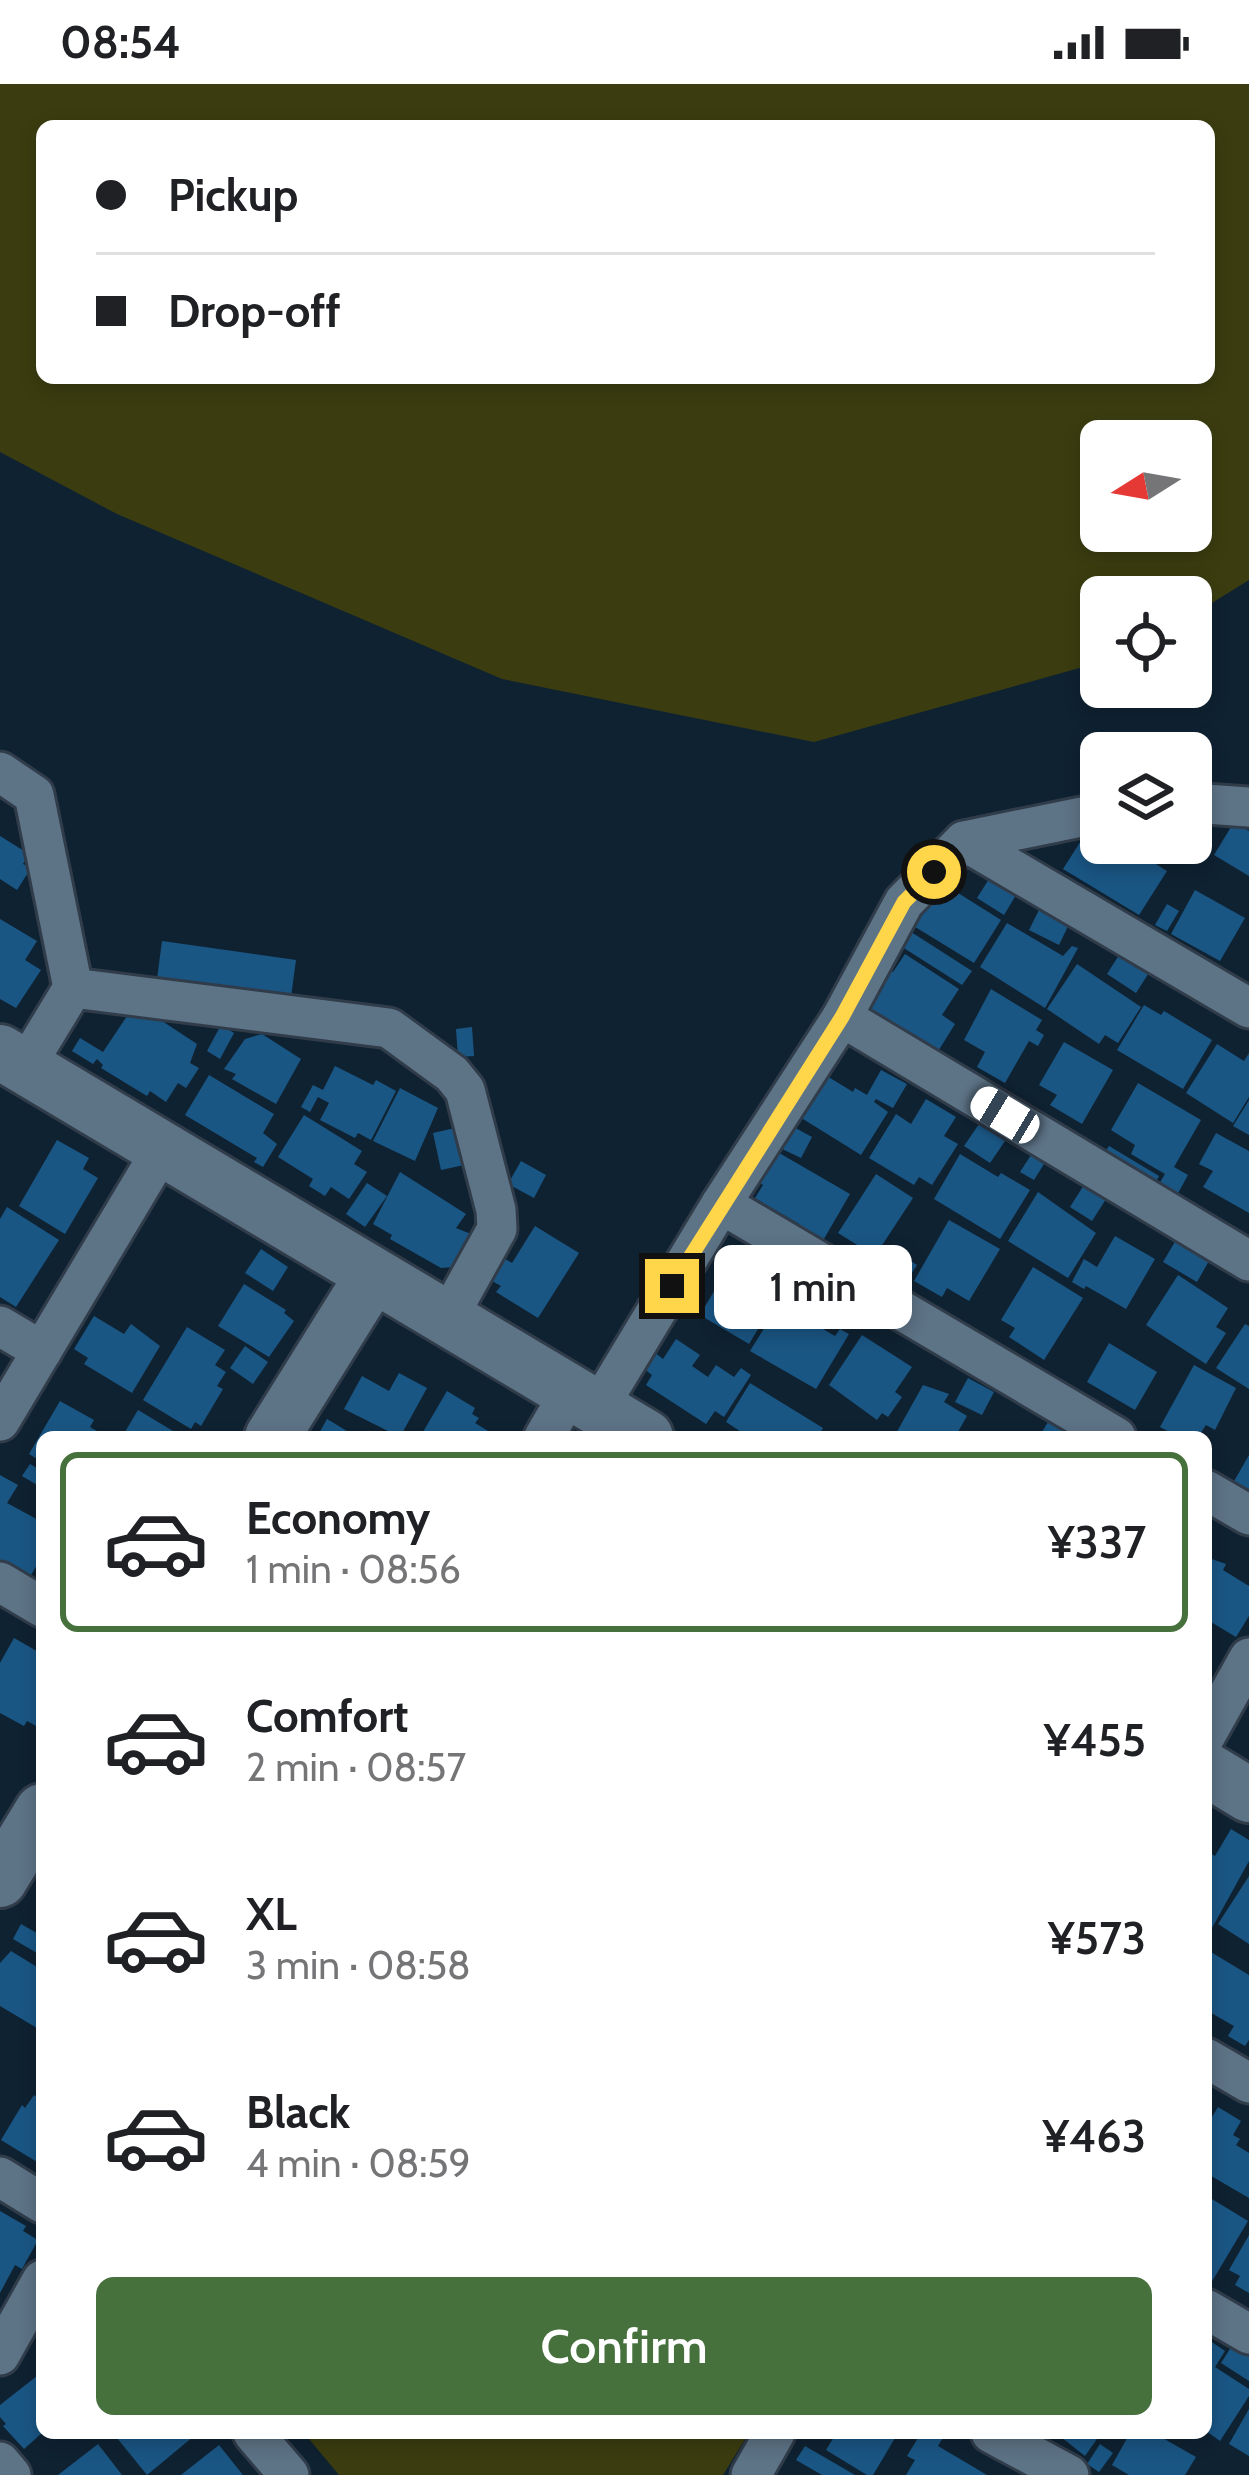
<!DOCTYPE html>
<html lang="en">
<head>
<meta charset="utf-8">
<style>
	:root { --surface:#fff; --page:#f6f6f6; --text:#202124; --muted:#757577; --line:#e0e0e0; --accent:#46713d }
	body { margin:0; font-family:Cabin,sans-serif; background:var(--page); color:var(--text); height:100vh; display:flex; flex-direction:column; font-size:45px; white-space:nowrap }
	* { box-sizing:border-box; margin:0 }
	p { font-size:39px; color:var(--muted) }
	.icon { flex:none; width:66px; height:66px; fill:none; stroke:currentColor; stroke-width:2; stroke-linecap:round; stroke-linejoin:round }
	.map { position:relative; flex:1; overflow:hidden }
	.sheet { position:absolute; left:36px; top:1347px; width:1176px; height:1008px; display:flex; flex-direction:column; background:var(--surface); border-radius:18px; box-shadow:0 6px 18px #0003 }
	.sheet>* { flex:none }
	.hud { position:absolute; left:36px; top:36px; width:1179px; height:264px; border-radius:18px; box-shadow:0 6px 18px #0003; display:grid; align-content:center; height:264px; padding:0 60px; background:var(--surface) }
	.needle { width:78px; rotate:259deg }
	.tools { position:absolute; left:1080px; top:336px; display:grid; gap:24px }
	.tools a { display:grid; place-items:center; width:132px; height:132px; border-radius:18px; background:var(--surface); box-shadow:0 6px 18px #0003; font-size:60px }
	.end { position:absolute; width:54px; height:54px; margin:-27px; border:15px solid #ffd54a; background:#111; box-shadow:0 0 0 6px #111 }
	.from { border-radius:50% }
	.bubble { position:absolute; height:84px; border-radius:18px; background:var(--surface); box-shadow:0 6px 18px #0003; font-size:39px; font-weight:600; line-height:84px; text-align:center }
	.car { position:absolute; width:36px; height:72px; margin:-36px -18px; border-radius:15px; box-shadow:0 0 9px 3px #0007; background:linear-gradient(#fff 24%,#345 0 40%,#fff 0 76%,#345 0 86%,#fff 0) }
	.hud b { display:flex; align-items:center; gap:42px; height:114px; font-size:45px }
	.hud b+b { border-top:3px solid var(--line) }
	.hud i { width:30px; height:30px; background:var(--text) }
	ul { padding:21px 0 0; list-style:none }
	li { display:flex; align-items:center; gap:36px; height:180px; margin:0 24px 18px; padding:0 36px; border:6px solid transparent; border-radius:18px }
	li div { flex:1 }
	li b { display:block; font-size:45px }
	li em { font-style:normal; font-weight:600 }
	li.active { border-color:var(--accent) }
	li>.icon { width:108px; height:108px; stroke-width:1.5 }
	.cta { display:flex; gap:24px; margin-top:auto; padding:24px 60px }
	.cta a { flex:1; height:138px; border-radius:18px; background:var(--accent); color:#fff; font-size:48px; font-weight:600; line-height:138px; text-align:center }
	.status { display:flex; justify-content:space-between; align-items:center; height:84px; padding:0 60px; background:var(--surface); direction:ltr }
	.status svg { height:33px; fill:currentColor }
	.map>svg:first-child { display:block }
	.green { fill:#3b3d10; fill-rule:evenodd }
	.building { fill:#1a5684 }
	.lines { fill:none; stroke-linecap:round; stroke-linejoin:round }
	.street-casing { stroke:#303c4a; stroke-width:45 }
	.secondary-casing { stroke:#303c4a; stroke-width:60 }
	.street { stroke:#5d7386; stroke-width:39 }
	.secondary { stroke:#5d7386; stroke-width:54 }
	.route { stroke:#ffd54a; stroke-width:15 }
</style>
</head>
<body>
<div class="status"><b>08:54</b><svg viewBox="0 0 49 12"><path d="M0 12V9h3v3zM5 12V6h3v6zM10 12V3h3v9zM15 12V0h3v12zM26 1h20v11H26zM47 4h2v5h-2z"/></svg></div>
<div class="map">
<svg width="1249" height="2391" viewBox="0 0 1249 2391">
	<rect width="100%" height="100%" fill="#0f2232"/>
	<!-- green -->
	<g class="green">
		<path d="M0,0h1249v496l-58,36v-19h-90v65l-287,80 -312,-63 -385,-165 -117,-62zM42,42h1167v252h-1167zM1101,357h90v90h-90z"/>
		<polygon points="304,2349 749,2349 723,2391 339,2391"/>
	</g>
	<!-- building -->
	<g class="building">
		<polygon points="1234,738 1249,747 1249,792 1214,771"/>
		<polygon points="1191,742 1198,743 1197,770 1166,768 1167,759 1191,759"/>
		<polygon points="0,752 29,770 23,780 31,784 17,806 0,795"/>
		<polygon points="1084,752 1109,768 1114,759 1131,759 1138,763 1135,767 1167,787 1139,831 1063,785"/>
		<polygon points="989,795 1016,811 1004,831 977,814"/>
		<polygon points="939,797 1001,836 974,879 912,841"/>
		<polygon points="1195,806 1245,834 1220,877 1171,850"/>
		<polygon points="1167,820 1179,827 1167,847 1155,841"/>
		<polygon points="1041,822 1071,836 1059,861 1029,846"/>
		<polygon points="0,835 37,857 25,876 41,886 16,924 0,915"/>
		<polygon points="1007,839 1063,872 1072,862 1078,864 1045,924 980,883"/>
		<polygon points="908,846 972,887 962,901 899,861"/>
		<polygon points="162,857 296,876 291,913 157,895"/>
		<polygon points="1121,868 1150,887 1136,909 1107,890"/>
		<polygon points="905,870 959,905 942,931 955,940 937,969 865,922 887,884 893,888"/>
		<polygon points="1077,880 1141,923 1118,959 1105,951 1099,960 1047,925"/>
		<polygon points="991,905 1042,936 1036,946 1044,951 1038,962 1029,957 1005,999 977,983 985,968 964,956"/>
		<polygon points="1144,921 1161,931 1164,927 1212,956 1183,1005 1117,966"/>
		<polygon points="129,929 156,933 197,960 190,979 199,984 186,1004 178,999 166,1018 150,1007 147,1012 101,984 103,981 97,975 93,980 72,967 80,954 103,968"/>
		<polygon points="221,941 234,949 220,975 207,967"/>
		<polygon points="472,943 474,972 458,973 456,945"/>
		<polygon points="262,950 301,975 276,1020 232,995 236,990 224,985 245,955"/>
		<polygon points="1064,958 1113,986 1082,1040 1050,1021 1057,1011 1039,1001"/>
		<polygon points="1217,960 1244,977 1249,969 1249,1013 1233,1039 1186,1009"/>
		<polygon points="335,982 373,1001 376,996 396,1007 371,1056 358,1049 355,1054 320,1036 329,1019 318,1013 310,1028 301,1023 313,1001 323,1006"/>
		<polygon points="881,986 907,1000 893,1024 876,1015 874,1018 888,1028 861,1071 795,1030 822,989 853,1008 855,1004 867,1011"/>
		<polygon points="209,991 274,1030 263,1049 277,1060 263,1083 254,1078 257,1074 185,1031"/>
		<polygon points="1138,999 1201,1036 1174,1083 1188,1091 1177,1111 1159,1100 1165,1090 1131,1070 1135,1061 1111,1046"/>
		<polygon points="400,1004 438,1024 415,1077 373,1057"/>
		<polygon points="926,1015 956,1033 944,1052 958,1060 932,1101 919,1093 914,1101 869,1074 896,1030 911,1040"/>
		<polygon points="1249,1016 1249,1051 1233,1042"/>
		<polygon points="304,1031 362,1067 354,1080 367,1088 349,1115 331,1103 325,1112 309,1102 313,1095 278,1073"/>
		<polygon points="979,1040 1005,1057 990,1079 964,1062"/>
		<polygon points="790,1041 812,1053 801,1074 778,1063"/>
		<polygon points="455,1044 464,1081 441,1086 433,1049"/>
		<polygon points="1216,1049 1249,1067 1249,1129 1203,1103 1213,1087 1199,1080"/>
		<polygon points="57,1056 89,1074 83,1085 98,1094 65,1150 19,1122"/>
		<polygon points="1109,1062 1159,1092 1156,1098 1105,1068"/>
		<polygon points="774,1066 850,1110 821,1160 796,1146 799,1140 755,1114 763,1101 756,1097"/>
		<polygon points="960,1070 998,1093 1001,1089 1030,1106 1000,1155 934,1115"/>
		<polygon points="1031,1071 1044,1080 1034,1096 1020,1088"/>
		<polygon points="521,1077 546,1091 534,1114 508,1100"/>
		<polygon points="400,1088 466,1130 456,1144 471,1150 453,1183 441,1184 390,1155 392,1151 373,1140"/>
		<polygon points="876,1090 913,1114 875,1172 838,1149"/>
		<polygon points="367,1099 387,1112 365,1143 346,1130"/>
		<polygon points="1084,1101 1106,1115 1092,1137 1070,1123"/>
		<polygon points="1038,1108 1096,1149 1068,1194 1008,1157"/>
		<polygon points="7,1123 59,1156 16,1223 0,1213 0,1135"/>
		<polygon points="949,1136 1000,1165 969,1217 947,1204 942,1213 914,1197"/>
		<polygon points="535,1142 579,1169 538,1234 496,1208 501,1202 492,1197 505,1175 512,1179"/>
		<polygon points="1115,1152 1155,1175 1126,1225 1086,1202 1084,1205 1072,1198 1084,1175 1097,1183"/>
		<polygon points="1176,1156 1210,1175 1197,1198 1163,1178"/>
		<polygon points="888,1162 917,1181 902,1204 872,1186"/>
		<polygon points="261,1165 288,1183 273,1207 245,1189"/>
		<polygon points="1033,1183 1083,1214 1044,1276 1009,1253 1015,1244 1001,1236"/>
		<polygon points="726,1187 775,1217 749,1260 700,1231"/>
		<polygon points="1178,1191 1228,1224 1216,1243 1226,1249 1206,1280 1146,1241"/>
		<polygon points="694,1199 705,1207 694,1222 699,1225 693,1234 677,1223"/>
		<polygon points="244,1200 286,1226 284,1229 294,1237 269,1273 218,1242"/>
		<polygon points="789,1225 835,1252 840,1245 849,1250 816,1305 750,1267 768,1238 778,1244"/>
		<polygon points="94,1232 124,1250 131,1240 160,1262 132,1309 84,1280 88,1274 74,1265"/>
		<polygon points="1245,1240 1249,1242 1249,1305 1216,1284"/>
		<polygon points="187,1243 225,1266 215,1281 226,1288 217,1302 223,1305 201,1342 195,1338 191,1345 143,1316"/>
		<polygon points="862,1251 912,1283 895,1308 902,1313 888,1333 882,1329 877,1336 829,1301"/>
		<polygon points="676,1255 700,1271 692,1282 708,1293 716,1281 734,1293 741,1284 751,1291 724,1333 715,1327 706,1340 646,1301 652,1291 643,1284 654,1268 663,1275"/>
		<polygon points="1109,1259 1157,1288 1135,1326 1087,1298"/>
		<polygon points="245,1262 268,1278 253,1300 230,1284"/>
		<polygon points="1194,1281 1236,1304 1215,1346 1206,1341 1198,1353 1179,1353 1160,1343"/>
		<polygon points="399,1289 427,1304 400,1353 344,1325 362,1292 389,1307"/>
		<polygon points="968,1294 994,1308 982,1331 955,1318"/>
		<polygon points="750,1299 823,1344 818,1353 749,1353 726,1338"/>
		<polygon points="923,1301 949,1310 944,1318 967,1332 955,1353 894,1353"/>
		<polygon points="447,1307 475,1324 472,1330 479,1334 475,1339 498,1353 420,1353"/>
		<polygon points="60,1317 94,1336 90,1343 107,1353 42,1353 42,1378 29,1370"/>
		<polygon points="138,1326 183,1353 122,1353"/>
		<polygon points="327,1335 357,1353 317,1353"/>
		<polygon points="1048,1338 1073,1353 1039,1353"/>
		<polygon points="1249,1371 1249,1409 1233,1399"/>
		<polygon points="30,1380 42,1387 42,1404 22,1392"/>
		<polygon points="0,1391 18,1401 7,1419 42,1438 42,1472 30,1493 0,1476"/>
		<polygon points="1206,1473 1226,1480 1223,1486 1249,1502 1249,1532 1236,1553 1206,1535"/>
		<polygon points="14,1554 42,1570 42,1645 27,1637 24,1642 0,1629 0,1579"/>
		<polygon points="1231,1745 1249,1756 1249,1777 1212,1844 1206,1841 1206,1767 1215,1772"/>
		<polygon points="1249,1792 1249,1860 1218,1840"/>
		<polygon points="21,1840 42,1852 42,1872 13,1855"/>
		<polygon points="1206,1865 1249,1891 1249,1956 1245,1962 1228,1952 1234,1942 1206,1926"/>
		<polygon points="11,1867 42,1886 42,1947 0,1922 0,1879"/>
		<polygon points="34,2011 42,2017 42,2081 1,2056 22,2021 25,2024"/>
		<polygon points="1218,2023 1241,2037 1233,2051 1240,2055 1236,2061 1249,2069 1249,2114 1206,2089 1206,2043"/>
		<polygon points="1212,2115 1248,2137 1211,2199 1206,2196 1210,2182 1206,2179 1206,2119"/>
		<polygon points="0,2127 26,2142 23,2147 38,2156 22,2185 15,2181 0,2209"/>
		<polygon points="1249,2151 1249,2209 1235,2201 1240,2192 1229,2186"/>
		<polygon points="1206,2254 1225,2267 1215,2283 1249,2305 1249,2312 1220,2357 1206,2347"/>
		<polygon points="1235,2257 1249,2266 1249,2297 1221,2279"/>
		<polygon points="42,2288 42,2349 24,2365 3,2342 6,2340 0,2333 0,2321"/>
		<polygon points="1249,2325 1249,2372 1229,2360"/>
		<polygon points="113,2349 191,2349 194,2352 147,2391"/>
		<polygon points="827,2349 887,2349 895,2354 873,2391 867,2391 826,2366 834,2353"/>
		<polygon points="921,2349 944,2352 938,2362 987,2391 906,2391 915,2376 907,2372"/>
		<polygon points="1056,2349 1101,2349 1085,2372"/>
		<polygon points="1130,2349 1154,2349 1196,2373 1185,2391 1129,2391 1112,2381"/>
		<polygon points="98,2360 122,2391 58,2391"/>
		<polygon points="1100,2360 1113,2369 1099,2388 1087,2380"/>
		<polygon points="219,2361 243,2391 181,2391"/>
		<polygon points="805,2362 855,2391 822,2391 796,2376"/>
	</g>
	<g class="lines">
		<defs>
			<g id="street">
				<polyline points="0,688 34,711 73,904 25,983"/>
				<polyline points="1191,719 1249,723"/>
				<polyline points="964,757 1249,924"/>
				<polyline points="73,904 389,944 452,990 465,1006 496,1126 497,1145 447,1235"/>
				<polyline points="842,933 1249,1177"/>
				<polyline points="721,1120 1116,1353"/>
				<polyline points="0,1242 42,1267"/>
				<polyline points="598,1324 721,1120 842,933 904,818 964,757 1101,729"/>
				<polyline points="0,1337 163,1064"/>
				<polyline points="544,1353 570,1308"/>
				<polyline points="1206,1406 1249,1431"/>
				<polyline points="0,1498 42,1523"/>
				<polyline points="1206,1651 1249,1574"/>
				<polyline points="1206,1974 1249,1999"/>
				<polyline points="0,2093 42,2119"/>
				<polyline points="1206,2225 1249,2250"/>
				<polyline points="0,2271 42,2196"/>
				<polyline points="253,2349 289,2391"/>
				<polyline points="991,2349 1069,2391"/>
				<polyline points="0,2378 11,2391"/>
				<polyline points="751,2391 775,2349"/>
			</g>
			<g id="secondary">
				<polyline points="0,968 646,1353"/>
				<polyline points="272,1353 373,1191"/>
				<polyline points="1206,1685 1249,1711"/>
				<polyline points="0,1796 42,1727"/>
			</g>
		</defs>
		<!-- street casing -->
		<use href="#street" class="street-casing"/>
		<!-- secondary casing -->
		<use href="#secondary" class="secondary-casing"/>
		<!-- street -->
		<use href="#street" class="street"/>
		<!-- secondary -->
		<use href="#secondary" class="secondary"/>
	</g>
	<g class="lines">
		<!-- route -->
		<polyline class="route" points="672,1202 842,933 904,818 934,788"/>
	</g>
</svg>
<div class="tools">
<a><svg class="needle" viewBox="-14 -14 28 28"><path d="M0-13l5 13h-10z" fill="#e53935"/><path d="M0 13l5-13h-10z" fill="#757577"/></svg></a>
<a><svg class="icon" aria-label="locate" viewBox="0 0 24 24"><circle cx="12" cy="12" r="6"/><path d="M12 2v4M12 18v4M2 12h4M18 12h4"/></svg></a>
<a><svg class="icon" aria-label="layers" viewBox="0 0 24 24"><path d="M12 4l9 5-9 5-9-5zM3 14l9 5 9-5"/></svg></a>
</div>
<i class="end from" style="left:934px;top:788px"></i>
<i class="end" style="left:672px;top:1202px"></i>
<div class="bubble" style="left:714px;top:1161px;width:198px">1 min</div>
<i class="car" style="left:1005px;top:1031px;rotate:301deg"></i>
<div class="hud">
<b><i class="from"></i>Pickup</b>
<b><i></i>Drop-off</b>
</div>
<section class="sheet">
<ul>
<li class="active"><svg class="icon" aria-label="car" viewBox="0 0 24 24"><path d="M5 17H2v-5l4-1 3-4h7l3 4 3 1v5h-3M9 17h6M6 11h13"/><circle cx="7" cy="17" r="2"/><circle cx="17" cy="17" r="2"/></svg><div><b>Economy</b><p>1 min · 08:56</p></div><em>¥337</em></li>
<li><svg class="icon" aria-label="car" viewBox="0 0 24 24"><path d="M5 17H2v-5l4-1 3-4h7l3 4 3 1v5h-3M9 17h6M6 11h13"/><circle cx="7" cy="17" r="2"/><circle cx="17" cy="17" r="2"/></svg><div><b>Comfort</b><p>2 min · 08:57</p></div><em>¥455</em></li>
<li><svg class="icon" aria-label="car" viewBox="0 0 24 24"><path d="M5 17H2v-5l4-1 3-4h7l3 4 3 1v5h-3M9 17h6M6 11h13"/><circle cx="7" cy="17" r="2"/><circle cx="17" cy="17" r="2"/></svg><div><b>XL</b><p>3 min · 08:58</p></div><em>¥573</em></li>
<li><svg class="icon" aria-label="car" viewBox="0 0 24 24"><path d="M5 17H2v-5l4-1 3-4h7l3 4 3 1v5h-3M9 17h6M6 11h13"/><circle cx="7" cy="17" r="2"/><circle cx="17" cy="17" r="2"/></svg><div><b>Black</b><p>4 min · 08:59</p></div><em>¥463</em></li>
</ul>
<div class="cta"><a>Confirm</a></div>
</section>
</div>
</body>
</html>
